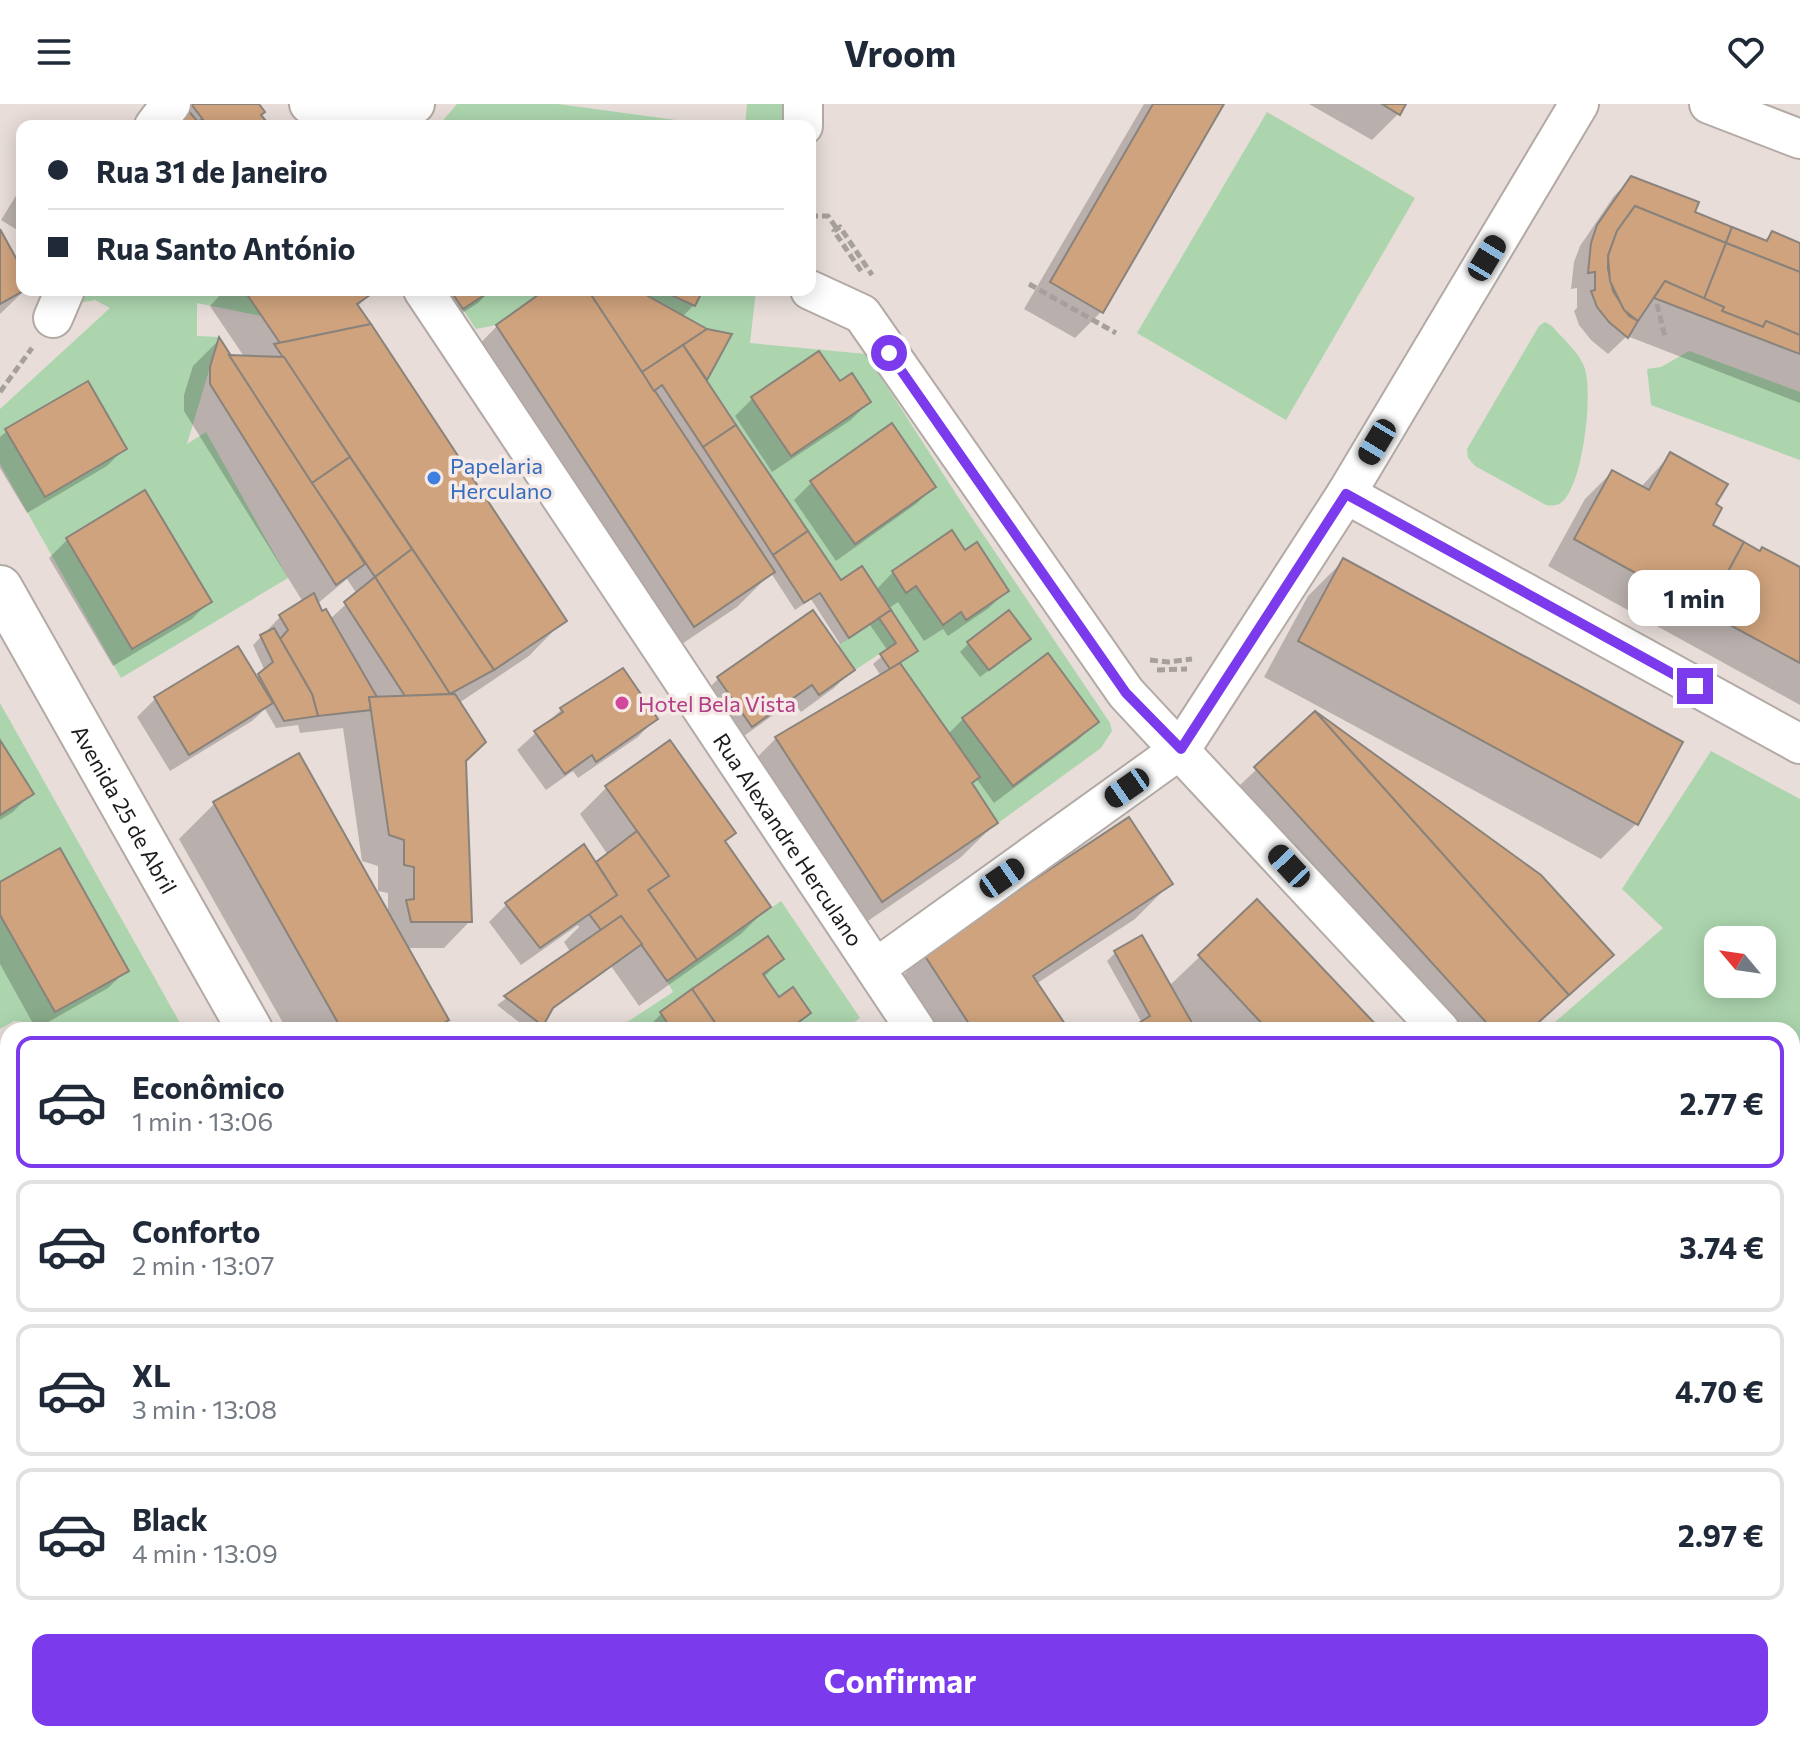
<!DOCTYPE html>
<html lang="pt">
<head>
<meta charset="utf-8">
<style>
	:root { --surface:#fff; --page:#f6f6f7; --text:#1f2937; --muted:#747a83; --line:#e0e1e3; --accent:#7c3aed }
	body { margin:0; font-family:Commissioner,sans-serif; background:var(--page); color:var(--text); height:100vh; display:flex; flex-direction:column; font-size:30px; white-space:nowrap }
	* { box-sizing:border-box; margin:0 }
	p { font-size:26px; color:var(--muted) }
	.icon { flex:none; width:44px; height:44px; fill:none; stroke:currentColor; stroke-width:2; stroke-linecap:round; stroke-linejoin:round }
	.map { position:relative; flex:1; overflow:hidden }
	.panel { position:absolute; left:0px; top:918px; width:1800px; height:720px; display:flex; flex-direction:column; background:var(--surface); border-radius:24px 24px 0 0; box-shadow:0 4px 20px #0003 }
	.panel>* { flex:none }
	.top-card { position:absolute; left:16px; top:16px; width:800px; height:176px; border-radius:16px; box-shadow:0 4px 20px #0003; display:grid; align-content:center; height:176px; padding:0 32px; background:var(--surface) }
	.needle { width:52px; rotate:299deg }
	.fabs { position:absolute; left:1704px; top:822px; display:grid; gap:16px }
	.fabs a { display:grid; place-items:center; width:72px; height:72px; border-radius:16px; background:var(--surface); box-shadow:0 4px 20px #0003; font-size:40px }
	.end { position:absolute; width:36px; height:36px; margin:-18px; border:10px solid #7c3aed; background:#fff; box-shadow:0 0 0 4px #fff }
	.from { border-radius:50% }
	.bubble { position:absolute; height:56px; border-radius:16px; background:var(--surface); box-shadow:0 4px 20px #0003; font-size:26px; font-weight:700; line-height:56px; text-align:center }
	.car { position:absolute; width:24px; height:48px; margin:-24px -12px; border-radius:10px; box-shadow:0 0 6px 2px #0007; background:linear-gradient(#222 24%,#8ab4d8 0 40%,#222 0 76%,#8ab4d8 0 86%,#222 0) }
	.top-card b { display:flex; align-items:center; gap:28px; height:76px; font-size:30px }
	.top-card b+b { border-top:2px solid var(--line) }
	.top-card i { width:20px; height:20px; background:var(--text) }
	ul { padding:14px 0 0; list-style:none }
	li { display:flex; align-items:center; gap:24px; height:132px; margin:0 16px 12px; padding:0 16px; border:4px solid var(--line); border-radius:16px }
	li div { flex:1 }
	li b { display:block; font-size:30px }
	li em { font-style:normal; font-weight:700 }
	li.active { border-color:var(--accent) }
	li>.icon { width:72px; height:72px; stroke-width:1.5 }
	.primary-button { display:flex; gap:16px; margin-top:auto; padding:16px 32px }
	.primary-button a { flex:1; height:92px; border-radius:16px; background:var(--accent); color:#fff; font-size:32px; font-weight:700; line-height:92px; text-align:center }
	header { display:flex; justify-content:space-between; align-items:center; height:104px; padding:0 32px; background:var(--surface); font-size:36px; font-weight:700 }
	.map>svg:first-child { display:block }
	.green { fill:#acd5ae; fill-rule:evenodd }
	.shadow { fill:#0003; fill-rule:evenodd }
	.building { fill:#cfa37d; stroke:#8a837c; stroke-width:2 }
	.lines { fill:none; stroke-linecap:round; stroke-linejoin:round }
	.minor-casing { stroke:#b3aaa5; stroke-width:42 }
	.major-casing { stroke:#b3aaa5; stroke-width:48 }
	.path { stroke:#a79f9b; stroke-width:5; stroke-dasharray:8 4; stroke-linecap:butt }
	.minor { stroke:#fff; stroke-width:38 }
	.major { stroke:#fff; stroke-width:44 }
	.route { stroke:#7c3aed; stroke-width:10 }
	.shop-dot { fill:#3f7fe0; stroke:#f5eae6; stroke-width:3 }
	.hotel-dot { fill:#d1479c; stroke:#f5eae6; stroke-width:3 }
	.labels { text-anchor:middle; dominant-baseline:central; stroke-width:7; stroke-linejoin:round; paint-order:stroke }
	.shop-label { font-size:22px; fill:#366cbe; stroke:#f5eae6; text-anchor:start }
	.hotel-label { font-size:22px; fill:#b23c85; stroke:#f5eae6; text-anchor:start }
	.street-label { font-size:22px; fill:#1e1b19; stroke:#f5eae6 }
</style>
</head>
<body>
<header><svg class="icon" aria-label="menu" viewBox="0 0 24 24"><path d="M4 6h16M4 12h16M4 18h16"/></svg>Vroom<svg class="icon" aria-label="heart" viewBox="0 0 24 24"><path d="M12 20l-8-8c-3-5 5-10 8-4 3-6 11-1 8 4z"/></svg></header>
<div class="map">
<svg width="1800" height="1638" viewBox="0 0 1800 1638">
	<rect width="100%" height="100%" fill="#e8ddd9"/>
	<!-- green -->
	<g class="green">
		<polygon points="457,0 558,0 720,22 439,21"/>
		<polygon points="747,0 790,0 790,22 745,22"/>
		<polygon points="1267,8 1415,94 1286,316 1137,229"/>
		<polygon points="75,186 244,186 261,212 197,199 197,232 219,233 187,340 206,328 288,474 121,574 0,360 0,305 110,204 95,196 79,199"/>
		<polygon points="450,186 545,186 496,221 476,225"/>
		<polygon points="637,186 756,186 750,239 866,250 958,393 1110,619 1112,627 1101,644 998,719 972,679 980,672 900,559 918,546 862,462 841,476 707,276 732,230 707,225"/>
		<path d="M1545,218l7,4c10,12 29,28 33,43 8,26 -2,113 -22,132 -5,5 -10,5 -17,4l-71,-39 -7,-8 -1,-9 72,-123z"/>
		<polygon points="1689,247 1800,288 1800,356 1651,301 1647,265 1661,263"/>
		<polygon points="879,514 896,539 855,566 838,541"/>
		<polygon points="0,599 184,926 101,926 14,917 0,925"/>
		<path d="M1711,647l89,48v614l-8,10v-393h-246l117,-102 -41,-39zM1718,836h44v44h-44z"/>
		<polygon points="781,797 860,914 843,926 615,926 673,888 667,877"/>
		<polygon points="1800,1534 1800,1638 1704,1638 1711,1630 1792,1630 1792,1543"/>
		<polygon points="425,1630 571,1630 576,1638 417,1638"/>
		<polygon points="924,1630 1008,1630 1006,1638 934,1638"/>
	</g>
	<!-- shadow -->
	<g class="shadow">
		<polygon points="193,0 257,0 259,11 268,22 169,22"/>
		<polygon points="1144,0 1222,0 1102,207 1075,234 1024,205"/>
		<polygon points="1309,0 1404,0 1399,9 1372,36"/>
		<polygon points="1632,74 1692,109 1763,138 1772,129 1800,141 1800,299 1627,232 1608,250 1591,236 1579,221 1574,207 1577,204 1577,184 1571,185 1574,158 1580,142 1614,92"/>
		<polygon points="22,82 22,129 1,116"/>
		<polygon points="0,129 22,170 22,186 25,186 0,210"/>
		<path d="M225,186h149l-17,17 207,313 -35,36 -70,47 5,58 6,160 -26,27h-38l40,72 -10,10h-149l-108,-191 35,-35 174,112v-23l-10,-2v-25l-16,-5 -19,-133 -43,5 -2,-8 -22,3 -11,-19 -13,12 -82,50 -33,-54 18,-18 101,-20 9,-8 -12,-26 27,-28 23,-15 -119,-191v-16l9,-29 26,-26 8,15 18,3 -35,-52zM347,475l10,15 -27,25 -9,-5 -4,-10z"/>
		<polygon points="421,186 491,186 478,199 444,221"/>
		<polygon points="549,186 701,186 694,201 682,213 707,227 729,232 704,276 840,479 876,486 893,468 964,449 1007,486 989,504 948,532 943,525 924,537 898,498 888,505 916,547 899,560 948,630 963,615 1096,618 1078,636 994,699 976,674 970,680 996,719 960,754 846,832 741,670 776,634 881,572 873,560 888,547 870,521 840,540 811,495 795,506 771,469 737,503 658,556 462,258 497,222"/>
		<polygon points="839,280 869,298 851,316 772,368 735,312 753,294"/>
		<polygon points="7,327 125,344 107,362 27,409 0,364 0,333"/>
		<polygon points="1671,350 1713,401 1710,422 1800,473 1800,601 1548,462 1585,395 1612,368 1640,384"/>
		<polygon points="812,378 934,383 916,400 836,457 794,396"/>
		<polygon points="145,389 210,497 192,515 113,562 49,454 67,436"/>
		<polygon points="1343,457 1681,639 1636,720 1601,755 1264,573 1308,492"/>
		<polygon points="969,539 1020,543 980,573 960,548"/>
		<polygon points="623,566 655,615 638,633 578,674 573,667 546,686 517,646 561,606"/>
		<polygon points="852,566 834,584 801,608 793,597 734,639 701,592 719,574"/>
		<polygon points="1315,610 1612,851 1531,926 1426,926 1220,700"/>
		<polygon points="0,640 31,690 13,708 0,716"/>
		<polygon points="607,683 723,739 768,803 741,830 639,902 611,862 549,907 536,926 529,926 497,901 571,849 564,838 579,823 578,821 521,861 489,818 507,800 595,760 608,751 580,710"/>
		<polygon points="1170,780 1135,815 1036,880 1066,926 915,926 889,886 924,850"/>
		<polygon points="0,781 126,867 108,884 36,925 0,860"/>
		<polygon points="1257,798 1378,926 1200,926 1184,909 1192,926 1129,926 1142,919 1107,857 1115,849 1168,883"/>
		<polygon points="782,855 763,874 778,896 808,909 791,926 658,926 653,918 662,909"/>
		<polygon points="0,1075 8,1090 8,1223 0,1227"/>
		<polygon points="178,1630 396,1630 397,1638 180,1638"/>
		<polygon points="438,1630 539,1630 544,1638 430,1638"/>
		<polygon points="717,1630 807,1630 796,1638 724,1638"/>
	</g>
	<!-- building -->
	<g class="building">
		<polygon points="191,0 259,0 265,8 261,11 270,22 208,22"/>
		<polygon points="1153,0 1224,0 1103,209 1050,178"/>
		<polygon points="1382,0 1406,0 1400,11"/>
		<polygon points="185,3 198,18 202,15 208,22 168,22"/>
		<polygon points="1631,72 1699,98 1695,108 1732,123 1726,139 1635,102 1617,127 1608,152 1608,165 1613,187 1629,212 1638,217 1628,234 1609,218 1597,203 1591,187 1595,186 1595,168 1588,169 1591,139 1597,121"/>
		<polygon points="1635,102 1726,139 1704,195 1665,177 1638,217 1624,206 1610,177 1608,152 1617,127"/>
		<polygon points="1732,123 1767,137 1772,127 1800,139 1800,168 1726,139"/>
		<polygon points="0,125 22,165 22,186 25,186 0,200"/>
		<polygon points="1726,139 1800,168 1800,231 1766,217 1763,223 1722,207 1724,203 1704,195"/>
		<polygon points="1665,177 1724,203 1722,207 1763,223 1766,217 1800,231 1800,250 1654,194"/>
		<polygon points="244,186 376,186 376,187 357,200 371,220 280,239"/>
		<polygon points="450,186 492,186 463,205"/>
		<polygon points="545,186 588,186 775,468 694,523 496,221"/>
		<polygon points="588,186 637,186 707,225 642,268"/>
		<polygon points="660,186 703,186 695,202"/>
		<polygon points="371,220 567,517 494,566 274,240"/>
		<polygon points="707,225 732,230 707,276 683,241"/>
		<polygon points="219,233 365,460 336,481 210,280 210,263"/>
		<polygon points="683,241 736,321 703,343 662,281 654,287 642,268"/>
		<polygon points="819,247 840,277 852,269 871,298 791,352 751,293"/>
		<polygon points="229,251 284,253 350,353 312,379"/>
		<polygon points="88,277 127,345 45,393 5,325"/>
		<polygon points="892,319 936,383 855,440 810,377"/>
		<polygon points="736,321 808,427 773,451 703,343"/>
		<polygon points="1670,348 1728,380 1716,400 1722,404 1713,421 1744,438 1706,508 1574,435 1612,366 1649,386"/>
		<polygon points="350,353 412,445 375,473 312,379"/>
		<polygon points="145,386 212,498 132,545 66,434"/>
		<polygon points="952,426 965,446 977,438 1009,487 966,516 961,508 943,521 916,482 906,489 892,467"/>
		<polygon points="808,427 841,476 862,462 891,506 849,534 820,489 804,499 773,451"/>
		<polygon points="1744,438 1760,447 1762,443 1800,463 1800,559 1706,508"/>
		<polygon points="412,445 494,566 450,590 375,473"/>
		<polygon points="1343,454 1683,638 1638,721 1298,537"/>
		<polygon points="375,473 450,590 405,592 344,498"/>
		<polygon points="314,489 322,507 326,505 377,593 369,593 371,606 318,612 312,590 280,535 288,526 279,511"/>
		<polygon points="813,506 855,566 819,591 812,581 752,623 717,573"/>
		<polygon points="891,506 918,547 890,565 880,550 896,539 879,514"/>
		<polygon points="1009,506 1031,535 989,566 967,538"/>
		<polygon points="274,524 312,590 318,612 284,617 258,570 273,558 260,531"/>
		<polygon points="238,542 273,599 189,651 154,593"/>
		<polygon points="1048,549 1099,618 1013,682 962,614"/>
		<polygon points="900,559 980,673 972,679 998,719 882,798 775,633"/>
		<polygon points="623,564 658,615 596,658 592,651 565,670 534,627 563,608 560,604"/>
		<polygon points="455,590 486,638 466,657 472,818 411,818 406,796 414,795 414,763 404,761 404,736 389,731 369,593"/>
		<polygon points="1315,607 1569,891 1530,926 1493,926 1254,663"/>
		<polygon points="1315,607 1541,771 1614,851 1569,891"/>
		<polygon points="0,636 34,690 0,711"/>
		<polygon points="670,636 736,729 725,737 771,803 697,856 648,786 669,772 605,682"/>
		<polygon points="299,649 449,916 431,926 342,926 213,698"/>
		<polygon points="1129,713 1173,780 1033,872 1069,926 973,926 923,849"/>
		<polygon points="637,727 669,772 648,786 697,856 667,877 621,812 601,826 589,810 617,791 596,758"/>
		<polygon points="584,740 617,791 540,844 505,799"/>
		<polygon points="60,744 129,867 55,908 0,811 0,778"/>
		<polygon points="1257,795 1381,926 1268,926 1198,851"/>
		<polygon points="621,812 642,840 553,904 543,922 504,892"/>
		<polygon points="1142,831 1196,926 1128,926 1150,912 1114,847"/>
		<polygon points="768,832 784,855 763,870 779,893 793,883 811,909 788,926 720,926 692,885"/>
		<polygon points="692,885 720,926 672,926 660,908"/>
		<polygon points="0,1071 8,1086 8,1190 0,1175"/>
		<polygon points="48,1630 84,1630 88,1638 30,1638"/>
		<polygon points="221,1630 399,1630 403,1634 400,1638 222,1638"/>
		<polygon points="443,1630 542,1630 547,1638 448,1638"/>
		<polygon points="749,1630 805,1630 795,1638 755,1638"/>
		<polygon points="1055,1630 1073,1630 1078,1638 1053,1638"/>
		<polygon points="1073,1630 1275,1630 1263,1638 1078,1638"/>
		<polygon points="1275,1630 1354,1630 1359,1638 1263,1638"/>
		<polygon points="1431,1630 1461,1630 1467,1638 1434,1638 1429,1631"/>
	</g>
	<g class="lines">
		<defs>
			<g id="minor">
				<path d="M309,0c31,25 74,25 106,0"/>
				<polyline points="1709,0 1800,35"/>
				<polyline points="154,22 171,0"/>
				<polyline points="803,22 803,0"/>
				<path id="s1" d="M423,186l493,740"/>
				<polyline points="810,186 862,210 1126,589 1440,926"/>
				<polyline points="53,214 65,186"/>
				<polyline points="1346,390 1800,640"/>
				<polyline points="876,864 1181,645 1346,390 1579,0"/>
				<polyline points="0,1338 8,1351"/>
				<polyline points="157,1630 159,1638"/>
				<polyline points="1387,1630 1393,1638"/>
				<polyline points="1040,1638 1041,1630"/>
			</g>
			<g id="major">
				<path id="s2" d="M0,484l250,442"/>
				<polyline points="1792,1405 1800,1395"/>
				<polyline points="1792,1459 1800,1449"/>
				<polyline points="657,1630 662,1638"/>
				<polyline points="1575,1638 1583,1630"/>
				<polyline points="1625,1638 1633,1630"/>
			</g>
		</defs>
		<!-- minor casing -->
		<use href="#minor" class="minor-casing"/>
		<!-- major casing -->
		<use href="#major" class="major-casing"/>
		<!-- path -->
		<g class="path">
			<polyline points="810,112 828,112 837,125"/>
			<polyline points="861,167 834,127 840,123 872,171"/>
			<polyline points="1029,180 1116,229"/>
			<polyline points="1657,200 1665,233"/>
			<polyline points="0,288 32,244"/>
			<polyline points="1150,556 1168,558 1192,555"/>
			<polyline points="1157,566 1187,565"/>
		</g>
		<!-- minor -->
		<use href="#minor" class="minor"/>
		<!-- major -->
		<use href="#major" class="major"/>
	</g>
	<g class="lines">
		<!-- route -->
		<polyline class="route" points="889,249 1126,589 1181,645 1346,390 1695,582"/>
	</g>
	<!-- markers -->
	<circle class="shop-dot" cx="434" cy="374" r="8"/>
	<circle class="hotel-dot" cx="622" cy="599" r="8"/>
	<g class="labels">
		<!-- shop labels -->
		<g class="shop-label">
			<text x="450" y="361">Papelaria<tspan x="450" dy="25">Herculano</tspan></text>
		</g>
		<!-- hotel labels -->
		<g class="hotel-label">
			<text x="638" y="599">Hotel Bela Vista</text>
		</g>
		<!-- street labels -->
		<g class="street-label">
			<text stroke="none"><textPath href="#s2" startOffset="254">Avenida 25 de Abril</textPath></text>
			<text stroke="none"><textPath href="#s1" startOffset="660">Rua Alexandre Herculano</textPath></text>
		</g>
	</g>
</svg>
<div class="fabs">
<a><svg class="needle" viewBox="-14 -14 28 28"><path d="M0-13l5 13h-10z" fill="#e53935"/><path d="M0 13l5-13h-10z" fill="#747a83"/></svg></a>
</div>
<i class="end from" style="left:889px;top:249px"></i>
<i class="end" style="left:1695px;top:582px"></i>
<div class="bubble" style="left:1628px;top:466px;width:132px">1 min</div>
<i class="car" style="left:1487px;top:154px;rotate:31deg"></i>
<i class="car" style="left:1377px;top:338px;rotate:211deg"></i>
<i class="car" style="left:1127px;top:684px;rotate:235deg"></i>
<i class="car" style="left:1289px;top:762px;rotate:317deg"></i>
<i class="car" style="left:1002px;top:774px;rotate:55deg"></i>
<div class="top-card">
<b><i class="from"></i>Rua 31 de Janeiro</b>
<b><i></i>Rua Santo António</b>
</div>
<section class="panel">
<ul>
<li class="active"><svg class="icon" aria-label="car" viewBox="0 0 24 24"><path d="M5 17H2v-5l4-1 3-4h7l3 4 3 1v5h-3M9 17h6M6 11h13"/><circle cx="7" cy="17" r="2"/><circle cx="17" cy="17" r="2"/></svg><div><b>Econômico</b><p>1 min · 13:06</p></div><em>2.77 €</em></li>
<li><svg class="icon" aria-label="car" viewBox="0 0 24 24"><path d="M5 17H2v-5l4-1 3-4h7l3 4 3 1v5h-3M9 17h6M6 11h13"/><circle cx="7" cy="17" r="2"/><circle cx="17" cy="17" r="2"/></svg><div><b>Conforto</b><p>2 min · 13:07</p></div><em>3.74 €</em></li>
<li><svg class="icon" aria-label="car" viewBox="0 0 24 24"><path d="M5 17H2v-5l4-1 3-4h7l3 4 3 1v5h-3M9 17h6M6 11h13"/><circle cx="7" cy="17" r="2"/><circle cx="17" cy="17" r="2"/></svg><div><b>XL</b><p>3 min · 13:08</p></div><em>4.70 €</em></li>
<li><svg class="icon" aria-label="car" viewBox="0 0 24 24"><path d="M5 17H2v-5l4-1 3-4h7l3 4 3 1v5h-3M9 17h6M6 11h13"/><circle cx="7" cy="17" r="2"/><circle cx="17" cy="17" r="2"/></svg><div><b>Black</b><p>4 min · 13:09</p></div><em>2.97 €</em></li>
</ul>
<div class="primary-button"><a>Confirmar</a></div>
</section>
</div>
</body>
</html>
